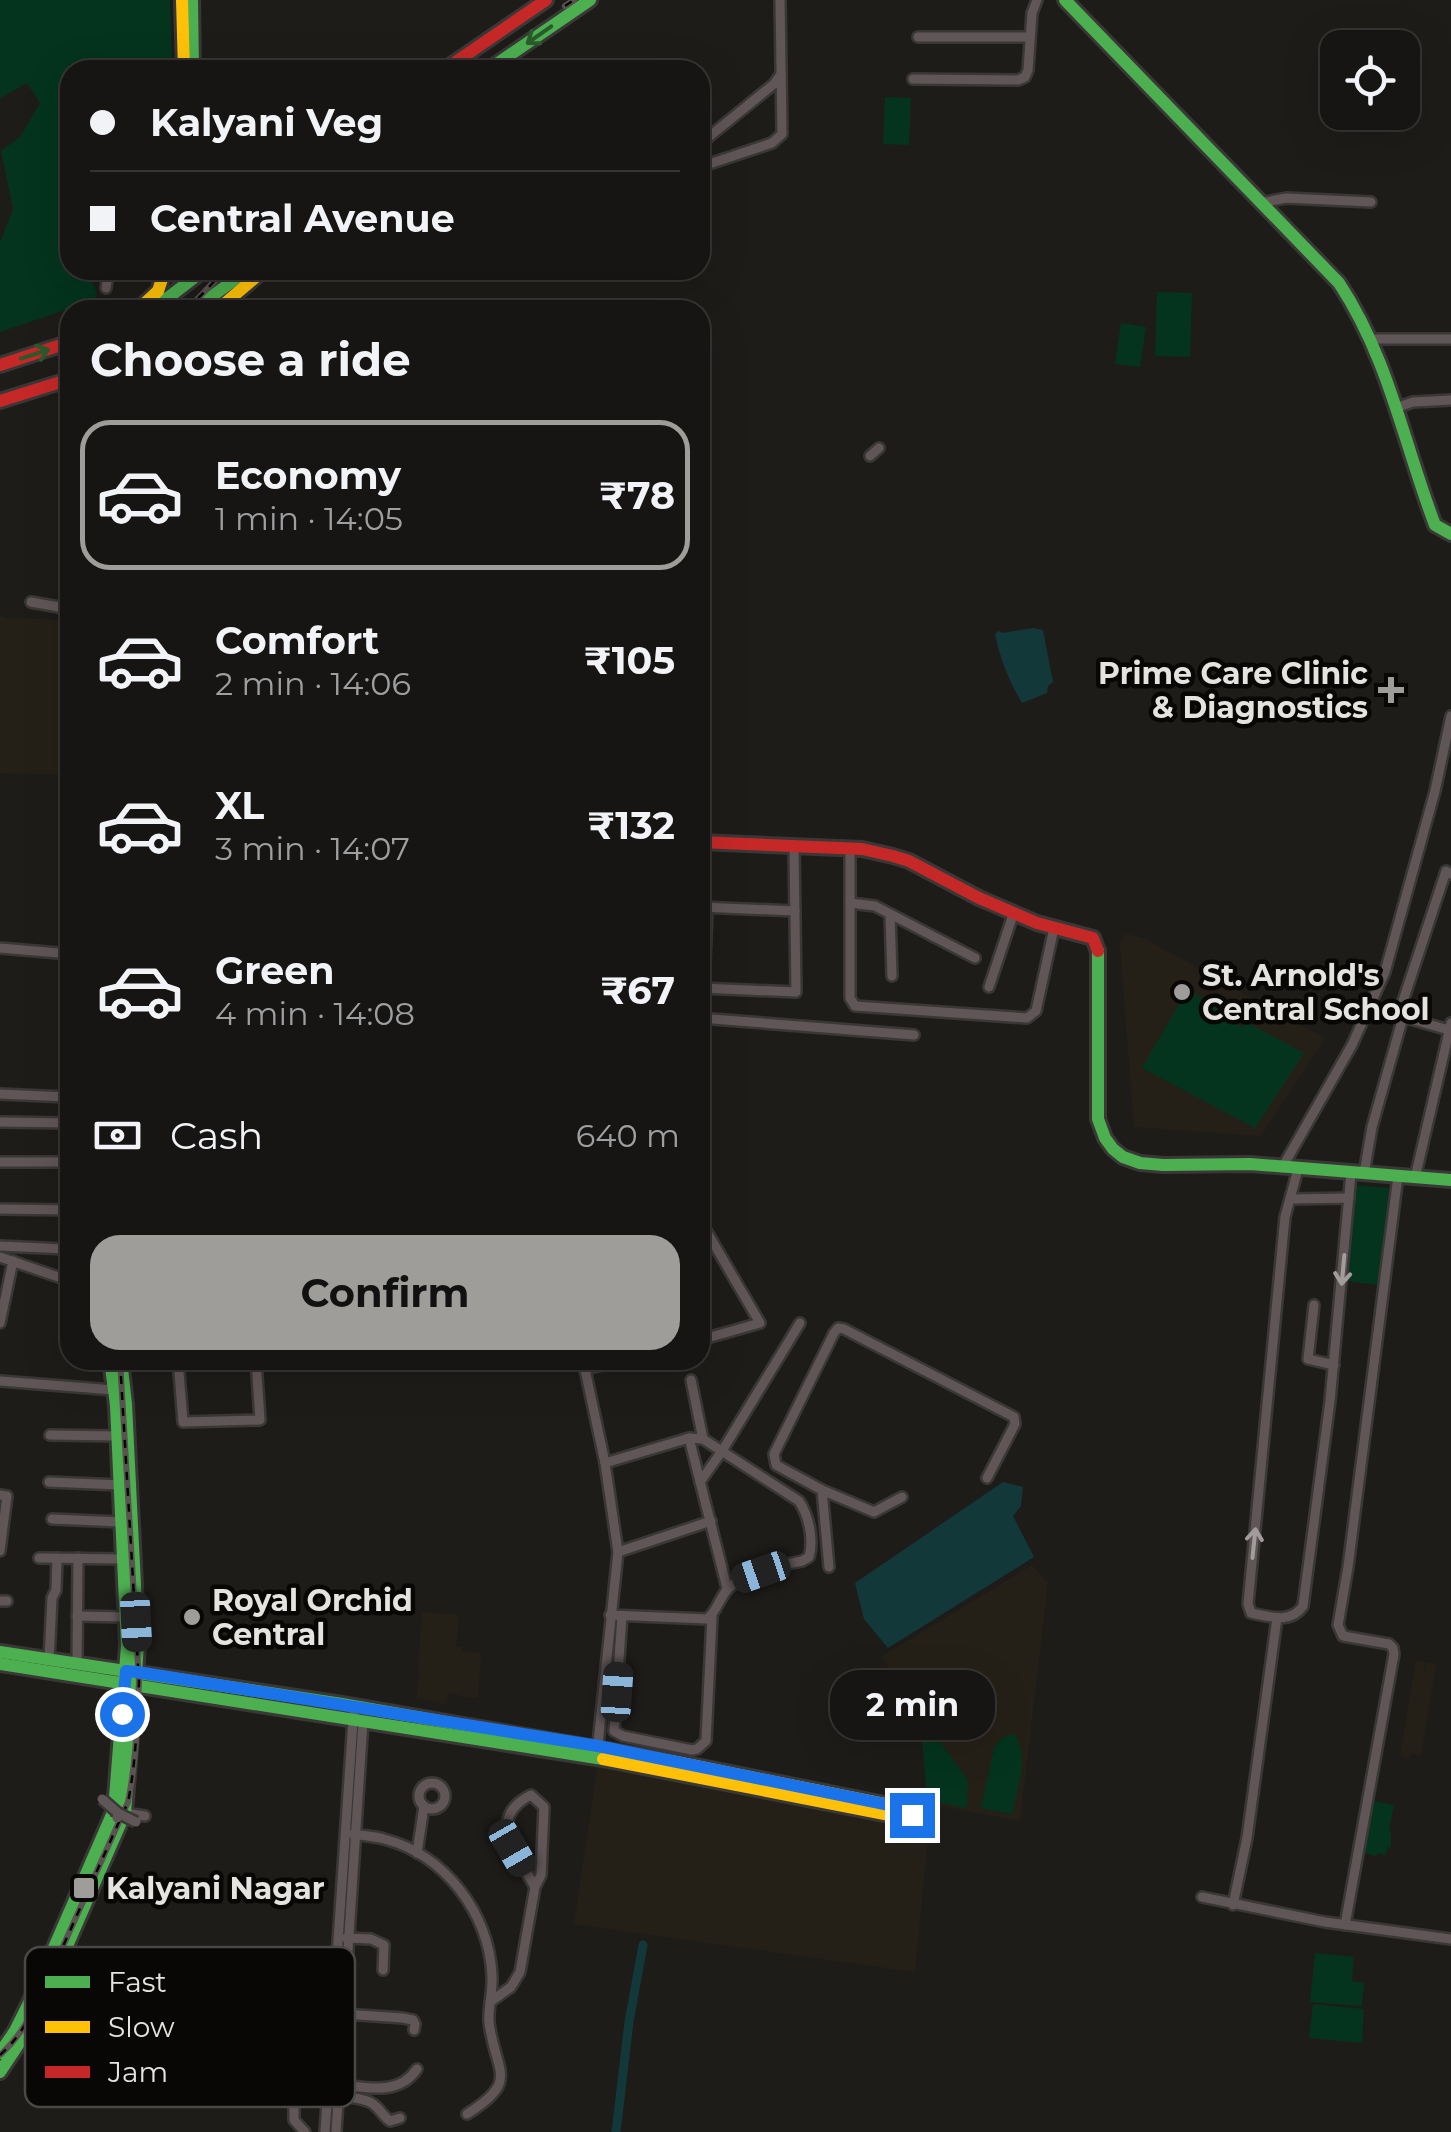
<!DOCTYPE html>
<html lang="en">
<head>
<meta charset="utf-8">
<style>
	:root { --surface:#161513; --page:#232221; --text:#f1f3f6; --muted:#9e9fa0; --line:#353433; --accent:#9f9d9a }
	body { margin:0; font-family:Montserrat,sans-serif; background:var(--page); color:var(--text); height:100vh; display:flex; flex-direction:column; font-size:38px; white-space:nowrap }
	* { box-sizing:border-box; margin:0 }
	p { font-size:32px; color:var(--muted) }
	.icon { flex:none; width:55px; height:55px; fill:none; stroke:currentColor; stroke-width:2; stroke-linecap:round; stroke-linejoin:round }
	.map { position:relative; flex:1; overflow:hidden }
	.details { position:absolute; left:60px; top:300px; width:650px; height:1070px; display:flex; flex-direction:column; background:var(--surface); border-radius:30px; box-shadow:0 10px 40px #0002,0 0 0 2px var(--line) }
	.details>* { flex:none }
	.top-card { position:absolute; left:60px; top:60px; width:650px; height:220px; border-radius:30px; box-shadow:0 10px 40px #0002,0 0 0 2px var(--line); display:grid; align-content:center; height:220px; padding:0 30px; background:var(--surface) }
	.tools { position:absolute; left:1320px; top:30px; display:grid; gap:20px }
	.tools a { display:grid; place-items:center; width:100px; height:100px; border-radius:20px; background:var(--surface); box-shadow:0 10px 40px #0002,0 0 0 2px var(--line); font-size:50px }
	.end { position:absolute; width:45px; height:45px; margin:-22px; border:12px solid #1a73e8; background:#fff; box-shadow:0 0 0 5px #fff }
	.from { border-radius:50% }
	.bubble { position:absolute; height:70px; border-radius:30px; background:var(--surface); box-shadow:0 10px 40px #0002,0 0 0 2px var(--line); font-size:32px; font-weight:700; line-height:70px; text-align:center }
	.car { position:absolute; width:30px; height:60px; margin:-30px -15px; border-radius:12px; box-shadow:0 0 8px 2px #0007; background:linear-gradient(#222 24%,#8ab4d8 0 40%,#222 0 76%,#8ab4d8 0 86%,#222 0) }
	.top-card b { display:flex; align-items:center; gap:35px; height:95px; font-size:38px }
	.top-card b+b { border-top:2px solid var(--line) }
	.top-card i { width:25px; height:25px; background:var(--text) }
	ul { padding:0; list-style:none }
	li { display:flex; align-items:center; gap:30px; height:150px; margin:0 20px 15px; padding:0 10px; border:5px solid transparent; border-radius:30px }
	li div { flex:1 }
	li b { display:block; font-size:38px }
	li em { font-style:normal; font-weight:700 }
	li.selected { border-color:var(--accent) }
	li>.icon { width:90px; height:90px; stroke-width:1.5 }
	h2 { padding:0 30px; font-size:45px; line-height:120px }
	.pay { display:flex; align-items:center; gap:25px; height:110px; padding:0 30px; font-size:38px }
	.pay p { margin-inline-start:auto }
	.action { display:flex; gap:20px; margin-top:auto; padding:20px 30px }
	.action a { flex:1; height:115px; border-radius:30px; background:var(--accent); color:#111; font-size:40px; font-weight:700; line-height:115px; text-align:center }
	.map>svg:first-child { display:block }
	.built { fill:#252017 }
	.green { fill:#04341d }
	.water { fill:#13383a }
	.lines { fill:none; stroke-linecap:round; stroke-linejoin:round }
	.canal { stroke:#13383a; stroke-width:9 }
	.secondary-tunnel { stroke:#3c3a37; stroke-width:12; stroke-dasharray:12 6; stroke-linecap:butt }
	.street-casing { stroke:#393836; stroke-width:14 }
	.fast-casing { stroke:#393836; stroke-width:18 }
	.slow-casing { stroke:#393836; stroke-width:18 }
	.jam-casing { stroke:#393836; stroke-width:18 }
	.street { stroke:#615657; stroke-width:9 }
	.fast { stroke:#4caf50; stroke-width:12 }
	.slow { stroke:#ffc107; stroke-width:12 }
	.jam { stroke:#c62828; stroke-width:12 }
	.rail-casing { stroke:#5a5352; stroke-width:6 }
	.rail { stroke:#080706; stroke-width:2.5; stroke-dasharray:8; stroke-linecap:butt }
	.street-bridge-casing { stroke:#393836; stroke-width:14; stroke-linecap:butt }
	.street-bridge { stroke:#615657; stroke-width:9 }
	.oneway { stroke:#2a5b2b }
	.oneway2 { stroke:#a39c9c }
	.route { stroke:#1a73e8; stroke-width:12 }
	.poi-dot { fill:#9f9d9a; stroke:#080706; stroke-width:4 }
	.labels { text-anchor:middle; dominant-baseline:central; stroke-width:9; stroke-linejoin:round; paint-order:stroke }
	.poi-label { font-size:30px; font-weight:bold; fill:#e5e3e0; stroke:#080706; text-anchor:start }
	.key { fill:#080706; stroke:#4a4947; stroke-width:2.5 }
	.key-label { font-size:28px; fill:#e5e3e0 }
</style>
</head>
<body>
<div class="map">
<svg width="1451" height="2132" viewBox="0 0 1451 2132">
	<rect width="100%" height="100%" fill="#1e1c19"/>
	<!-- built -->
	<g class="built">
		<polygon points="0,616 6,618 70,620 70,775 0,773"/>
		<polygon points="1127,934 1145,939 1325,1038 1261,1136 1134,1127 1120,945 1122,938"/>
		<polygon points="1032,1565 1048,1583 1020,1821 927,1803 925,1721 881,1657"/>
		<polygon points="422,1612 459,1615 456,1647 462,1647 462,1651 481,1653 478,1698 464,1697 449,1692 446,1704 416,1698 420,1671 418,1669"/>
		<polygon points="1416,1660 1425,1662 1423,1678 1427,1662 1436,1664 1421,1755 1410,1754 1409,1758 1400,1756"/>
		<polygon points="598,1762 929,1827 915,1972 574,1924"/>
	</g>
	<!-- green -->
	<g class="green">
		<polygon points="0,0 170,0 172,70 70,70 70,270 87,270 97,293 95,300 0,332 0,242 13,209 1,151 20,137 40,103 27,83 0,98"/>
		<polygon points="885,97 911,98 909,145 883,144"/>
		<polygon points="1157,292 1192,293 1190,357 1155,356"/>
		<polygon points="1121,323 1146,327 1140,367 1115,364"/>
		<polygon points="1187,990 1232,1014 1229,1020 1242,1027 1246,1022 1304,1053 1255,1128 1142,1068"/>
		<polygon points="1352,1185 1389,1188 1378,1285 1346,1281"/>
		<polygon points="920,1714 968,1780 967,1808 927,1800"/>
		<path d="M1014,1733c16,23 3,56 -2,81l-31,-6 13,-60 6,-9z"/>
		<polygon points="1372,1801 1394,1805 1389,1830 1391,1832 1391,1848 1387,1847 1386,1855 1378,1853 1376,1856 1364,1853"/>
		<polygon points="1315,1953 1354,1957 1352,1981 1364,1983 1362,2006 1310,2002"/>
		<polygon points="1313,2004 1364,2009 1362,2043 1309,2038"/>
	</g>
	<!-- water -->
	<g class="water">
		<path d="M1033,628l10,2 10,52 -5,4 -1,7 -25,10c-13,-22 -22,-44 -27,-69l4,-3 3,2z"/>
		<polygon points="1003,1482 1023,1487 1021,1506 1013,1516 1034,1557 888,1648 864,1619 855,1583"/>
	</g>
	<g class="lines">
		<!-- canal -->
		<polyline class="canal" points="616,2132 629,2022 643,1945"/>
		<!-- secondary-tunnel -->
		<polyline class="secondary-tunnel" points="171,310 182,270"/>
		<defs>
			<g id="street">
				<polyline points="918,37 1030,37"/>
				<polyline points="251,67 259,70"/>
				<polyline points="913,79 1018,80 1025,77 1028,70 1032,13 1037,0"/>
				<polyline points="700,144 774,84 781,74"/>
				<polyline points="700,167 772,143 782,134 780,0"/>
				<polyline points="1261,203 1286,198 1371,202"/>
				<polyline points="106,288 109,270"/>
				<polyline points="1373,339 1451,339"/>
				<polyline points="1398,407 1413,402 1451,400"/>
				<polyline points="870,456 879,448"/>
				<polyline points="31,602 70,609"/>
				<polyline points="850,849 850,998 855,1006 1027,1018 1036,1011 1054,928"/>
				<polyline points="850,903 875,906 975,958"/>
				<polyline points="700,907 795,911"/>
				<polyline points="890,914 892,976"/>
				<polyline points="0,948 70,954"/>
				<polyline points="989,987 1014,912"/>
				<polyline points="700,988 796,992 794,845"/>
				<polyline points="704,988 707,908"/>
				<polyline points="700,1018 914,1035"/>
				<polyline points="1449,1030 1403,1017 1399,1013 1446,871 1451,874"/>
				<polyline points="0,1094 67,1097 70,1115"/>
				<polyline points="0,1122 70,1123"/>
				<polyline points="0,1162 70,1162"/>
				<polyline points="1282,1168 1352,1045 1385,972 1435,791 1451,716"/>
				<path d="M1298,1169l-13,48 -37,387 3,9c19,4 40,11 52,-7l27,-205 21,-228"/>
				<polyline points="1364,1174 1372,1127 1403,1017"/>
				<polyline points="1415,1178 1451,1023"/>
				<polyline points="1291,1199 1349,1198"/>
				<polyline points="0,1209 70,1210"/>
				<polyline points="700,1220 760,1323 700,1340"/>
				<polyline points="0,1246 65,1249 69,1244 70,1210"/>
				<polyline points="0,1257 70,1281"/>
				<polyline points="1314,1305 1308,1359 1334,1365"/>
				<polyline points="0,1323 13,1261"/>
				<polyline points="178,1360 183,1422 260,1420 256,1360"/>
				<polyline points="583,1360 605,1463 618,1552 597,1753"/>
				<polyline points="586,1369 622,1360"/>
				<polyline points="691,1380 703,1439"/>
				<polyline points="0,1381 114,1390"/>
				<polyline points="50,1435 117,1436"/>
				<polyline points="689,1438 727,1588"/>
				<path d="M605,1463l84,-25 14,1 96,62c10,15 15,39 10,56l-7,4c-20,4 -55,11 -71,25 -11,8 -13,25 -24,33l-97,-4"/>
				<polyline points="49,1482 120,1485"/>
				<polyline points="700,1482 722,1451 800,1323"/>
				<polyline points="822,1490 829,1567"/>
				<polyline points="0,1495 7,1496 0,1551"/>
				<polyline points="902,1497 874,1512 822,1490 776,1465 774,1454 834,1333 838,1328 844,1329 1014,1417 1015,1424 987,1478"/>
				<polyline points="52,1519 121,1522"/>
				<polyline points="618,1552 711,1521"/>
				<polyline points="39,1558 123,1559"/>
				<polyline points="0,1601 7,1601"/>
				<polyline points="77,1616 126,1617"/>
				<polyline points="622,1616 614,1731 623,1736 692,1750 697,1749 706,1741 712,1617"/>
				<polyline points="49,1660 52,1598 56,1590 57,1558"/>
				<polyline points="77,1664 78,1558"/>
				<circle cx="432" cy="1796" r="13"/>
				<polyline points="125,1813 145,1816"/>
				<path d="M353,1834c10,2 21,2 31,5 62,16 105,75 108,137 1,15 -4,31 -3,46 6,51 32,58 -22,92"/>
				<polyline points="417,1853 424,1806"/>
				<polyline points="1202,1897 1325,1922 1451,1939"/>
				<polyline points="1233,1905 1247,1838 1277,1618"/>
				<polyline points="1345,1925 1394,1654 1393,1648 1389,1644 1343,1636 1338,1625 1348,1567 1398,1176"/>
				<polyline points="346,1938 371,1939 384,1945 383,1970"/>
				<polyline points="70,1961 76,1964"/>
				<polyline points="43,2000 61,2009"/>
				<path d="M490,2002l21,-15 9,-15 15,-85 6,-12 3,-68 -13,-12c-46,23 -14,60 4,92"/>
				<polyline points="344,2014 403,2018 413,2020 415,2024 414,2030"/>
				<path d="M336,2084c29,3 62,13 81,-15"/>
				<path d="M305,2132l-11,-12v-20c14,-7 67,-5 79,4 7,5 10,12 17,17l10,-3"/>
				<polyline points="325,2132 354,1706"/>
				<polyline points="336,2132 363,1721"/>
			</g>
			<g id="fast">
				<polyline points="192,0 193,70"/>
				<path d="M1065,0l274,283c50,76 64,158 96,242l16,9"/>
				<polyline points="488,70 590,0"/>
				<polyline points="144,310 169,297 204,270"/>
				<polyline points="193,310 248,270"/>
				<polyline points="1098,951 1098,1119 1105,1138 1113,1149 1123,1157 1140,1163 1163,1165 1250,1164 1451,1180"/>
				<polyline points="0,1652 342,1704 671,1761"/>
				<polyline points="0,1664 603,1759"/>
				<polyline points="0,2053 15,2031 36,1989 114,1810 127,1646 116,1405 110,1360"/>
				<polyline points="0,2072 24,2036 46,1994 125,1813 138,1646 126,1404 121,1360"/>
			</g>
			<g id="slow">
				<polyline points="182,0 184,70"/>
				<polyline points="143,305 158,291 165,270"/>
				<polyline points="217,310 264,270"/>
				<polyline points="603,1759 905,1818 910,1817 912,1813 909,1809 671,1761"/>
			</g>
			<g id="jam">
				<polyline points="444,70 546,0"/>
				<polyline points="0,365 70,342"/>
				<polyline points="0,401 70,379"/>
				<polyline points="700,842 862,849 893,856 909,861 979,898 1037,923 1093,938 1098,951"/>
			</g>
		</defs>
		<!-- street casing -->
		<use href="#street" class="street-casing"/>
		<!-- fast casing -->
		<use href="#fast" class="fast-casing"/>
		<!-- slow casing -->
		<use href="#slow" class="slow-casing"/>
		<!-- jam casing -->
		<use href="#jam" class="jam-casing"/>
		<!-- street -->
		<use href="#street" class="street"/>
		<!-- fast -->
		<use href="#fast" class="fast"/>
		<!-- slow -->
		<use href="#slow" class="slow"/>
		<!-- jam -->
		<use href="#jam" class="jam"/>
		<defs>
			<g id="rail">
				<polyline points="565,6 574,0"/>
				<polyline points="187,310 225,270"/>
				<path d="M0,2055c19,-17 30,-37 41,-60l87,-193c8,-39 9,-80 11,-120l-19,-322"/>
			</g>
		</defs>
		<!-- rail casing -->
		<use href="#rail" class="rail-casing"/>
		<!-- rail -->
		<use href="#rail" class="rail"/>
		<defs>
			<g id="street-bridge">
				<polyline points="102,1799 118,1813 117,1818"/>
				<polyline points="118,1813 136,1822"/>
			</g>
		</defs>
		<!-- street-bridge casing -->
		<use href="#street-bridge" class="street-bridge-casing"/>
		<!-- street-bridge -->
		<use href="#street-bridge" class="street-bridge"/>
	</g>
	<!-- one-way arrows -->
	<defs><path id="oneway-shaft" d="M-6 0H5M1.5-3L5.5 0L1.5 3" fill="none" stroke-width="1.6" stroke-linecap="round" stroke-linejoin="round" transform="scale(2.5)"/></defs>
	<g class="oneway">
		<use href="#oneway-shaft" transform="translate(539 35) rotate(145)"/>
		<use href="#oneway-shaft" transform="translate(35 354) rotate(-18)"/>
	</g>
	<g class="oneway2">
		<use href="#oneway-shaft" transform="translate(1343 1270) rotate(95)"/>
		<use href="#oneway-shaft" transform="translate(1254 1543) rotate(-84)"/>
	</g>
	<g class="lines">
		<!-- route -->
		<polyline class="route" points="122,1714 126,1671 137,1672 598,1746 909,1809 912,1815"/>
	</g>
	<!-- markers -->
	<g class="poi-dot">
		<path d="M1386 675h10v10h10v10h-10v10h-10v-10h-10v-10h10z"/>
		<circle cx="1182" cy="992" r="10"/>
		<circle cx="192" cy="1617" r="10"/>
		<rect x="72" y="1876" width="24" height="24" rx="5"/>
	</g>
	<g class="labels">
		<!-- poi labels -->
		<g class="poi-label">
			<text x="1368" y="673" text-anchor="end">Prime Care Clinic<tspan x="1368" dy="34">&amp; Diagnostics</tspan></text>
			<text x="1202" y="975">St. Arnold's<tspan x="1202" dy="34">Central School</tspan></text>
			<text x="212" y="1600">Royal Orchid<tspan x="212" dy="34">Central</tspan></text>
			<text x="106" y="1888">Kalyani Nagar</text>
		</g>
	</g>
	<!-- legend -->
	<rect x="25" y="1947" width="330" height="160" rx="15" class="key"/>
	<rect x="45" y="1976" width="45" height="12" fill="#4caf50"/>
	<rect x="45" y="2021" width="45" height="12" fill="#ffc107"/>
	<rect x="45" y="2066" width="45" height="12" fill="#c62828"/>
	<g class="key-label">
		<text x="108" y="1992">Fast</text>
		<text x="108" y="2037">Slow</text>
		<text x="108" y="2082">Jam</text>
	</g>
</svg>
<div class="tools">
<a><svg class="icon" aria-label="locate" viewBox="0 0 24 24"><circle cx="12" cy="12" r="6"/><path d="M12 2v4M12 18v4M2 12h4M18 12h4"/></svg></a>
</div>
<i class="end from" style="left:122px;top:1714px"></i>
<i class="end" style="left:912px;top:1815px"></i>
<div class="bubble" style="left:830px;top:1670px;width:165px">2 min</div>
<i class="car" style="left:761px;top:1572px;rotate:251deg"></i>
<i class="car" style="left:136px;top:1622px;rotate:177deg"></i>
<i class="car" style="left:617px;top:1692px;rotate:4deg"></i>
<i class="car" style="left:512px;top:1848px;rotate:150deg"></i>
<div class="top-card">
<b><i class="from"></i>Kalyani Veg</b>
<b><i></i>Central Avenue</b>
</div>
<section class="details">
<h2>Choose a ride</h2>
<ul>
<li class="selected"><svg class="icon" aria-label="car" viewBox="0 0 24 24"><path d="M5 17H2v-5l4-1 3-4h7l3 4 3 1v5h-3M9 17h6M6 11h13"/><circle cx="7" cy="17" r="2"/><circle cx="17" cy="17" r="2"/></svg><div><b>Economy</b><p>1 min · 14:05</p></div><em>₹78</em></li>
<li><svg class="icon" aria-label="car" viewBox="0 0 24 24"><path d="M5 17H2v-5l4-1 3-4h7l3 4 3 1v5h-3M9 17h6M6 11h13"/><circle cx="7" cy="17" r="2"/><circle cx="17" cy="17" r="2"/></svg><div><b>Comfort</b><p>2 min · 14:06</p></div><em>₹105</em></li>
<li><svg class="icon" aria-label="car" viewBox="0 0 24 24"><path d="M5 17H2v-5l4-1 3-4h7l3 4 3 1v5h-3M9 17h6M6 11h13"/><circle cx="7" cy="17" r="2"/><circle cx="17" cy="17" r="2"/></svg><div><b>XL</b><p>3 min · 14:07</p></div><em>₹132</em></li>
<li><svg class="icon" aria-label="car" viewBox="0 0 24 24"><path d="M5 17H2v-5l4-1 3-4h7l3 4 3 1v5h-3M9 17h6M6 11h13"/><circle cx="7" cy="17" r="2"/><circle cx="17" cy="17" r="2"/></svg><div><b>Green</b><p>4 min · 14:08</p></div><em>₹67</em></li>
</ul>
<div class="pay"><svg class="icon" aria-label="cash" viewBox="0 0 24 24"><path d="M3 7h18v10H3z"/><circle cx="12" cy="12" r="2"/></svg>Cash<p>640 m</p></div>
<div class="action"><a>Confirm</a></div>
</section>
</div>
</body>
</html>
